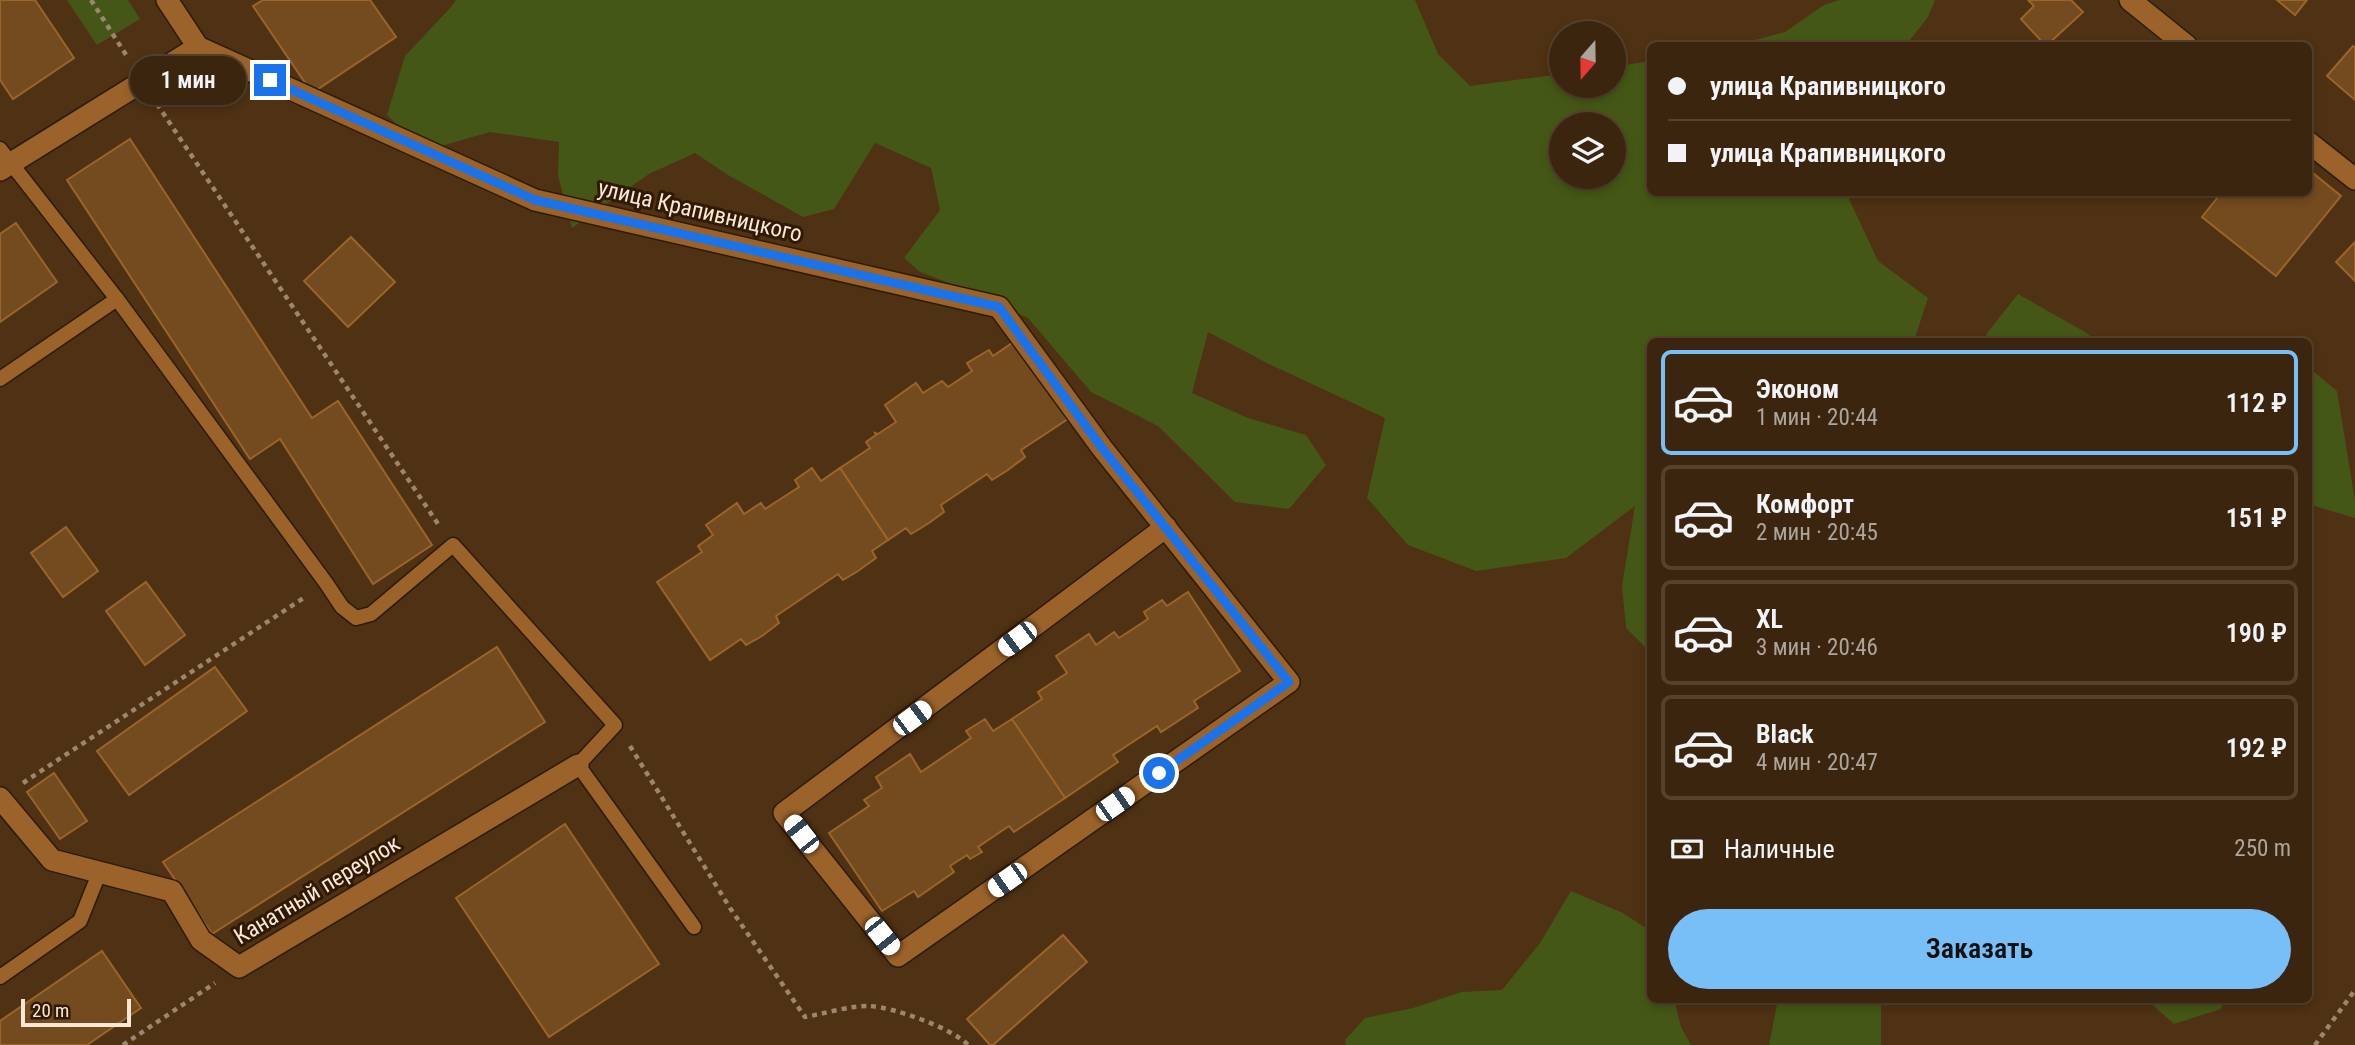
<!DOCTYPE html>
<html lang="ru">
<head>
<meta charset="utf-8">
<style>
	:root { --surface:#3b250e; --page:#46311c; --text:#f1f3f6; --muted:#aca59e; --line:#54422e; --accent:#78bff7 }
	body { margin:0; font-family:"Roboto Condensed",sans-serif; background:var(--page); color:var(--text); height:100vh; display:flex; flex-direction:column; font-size:26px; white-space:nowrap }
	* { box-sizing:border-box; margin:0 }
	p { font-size:23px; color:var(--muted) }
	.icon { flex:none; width:38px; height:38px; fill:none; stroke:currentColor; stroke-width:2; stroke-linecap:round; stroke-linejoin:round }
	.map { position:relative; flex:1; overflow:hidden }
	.drawer { position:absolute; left:1647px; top:338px; width:665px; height:665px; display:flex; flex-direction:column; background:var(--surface); border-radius:10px; box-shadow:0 4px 10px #0003,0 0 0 2px var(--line) }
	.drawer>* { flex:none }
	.hud { position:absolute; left:1647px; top:42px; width:665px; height:154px; border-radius:10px; box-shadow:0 4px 10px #0003,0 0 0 2px var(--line); display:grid; align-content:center; height:154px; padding:0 21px; background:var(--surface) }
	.needle { width:46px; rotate:200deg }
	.controls { position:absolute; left:1549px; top:21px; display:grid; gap:14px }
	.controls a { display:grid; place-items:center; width:77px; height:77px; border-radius:50%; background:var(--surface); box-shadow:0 4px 10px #0003,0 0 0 2px var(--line); font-size:35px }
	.scale { position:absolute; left:21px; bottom:18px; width:110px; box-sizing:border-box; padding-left:7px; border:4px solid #fae7d7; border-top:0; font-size:19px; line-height:24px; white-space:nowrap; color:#fae7d7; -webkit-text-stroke:5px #311a03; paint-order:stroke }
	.end { position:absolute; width:32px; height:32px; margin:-16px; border:9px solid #1a73e8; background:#fff; box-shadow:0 0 0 4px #fff }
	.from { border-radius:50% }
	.bubble { position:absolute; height:49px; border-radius:24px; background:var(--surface); box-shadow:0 4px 10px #0003,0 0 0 2px var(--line); font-size:23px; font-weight:600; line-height:49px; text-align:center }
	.car { position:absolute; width:21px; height:42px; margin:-21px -10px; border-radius:9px; box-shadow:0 0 5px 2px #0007; background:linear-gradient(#fff 24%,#345 0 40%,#fff 0 76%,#345 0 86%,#fff 0) }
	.hud b { display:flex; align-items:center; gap:24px; height:66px; font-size:26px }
	.hud b+b { border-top:2px solid var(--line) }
	.hud i { width:18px; height:18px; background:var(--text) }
	ul { padding:12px 0 0; list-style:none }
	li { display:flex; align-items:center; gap:21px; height:105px; margin:0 14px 10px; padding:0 7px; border:4px solid var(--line); border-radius:10px }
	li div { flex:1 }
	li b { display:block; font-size:26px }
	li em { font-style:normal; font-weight:600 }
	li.on { border-color:var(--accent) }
	li>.icon { width:63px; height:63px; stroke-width:1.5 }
	.pay { display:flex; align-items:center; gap:18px; height:77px; padding:0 21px; font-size:26px }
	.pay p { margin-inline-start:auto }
	.action { display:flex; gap:14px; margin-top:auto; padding:14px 21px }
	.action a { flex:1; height:80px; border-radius:42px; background:var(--accent); color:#111; font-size:28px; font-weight:600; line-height:80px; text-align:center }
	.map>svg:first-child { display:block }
	.green { fill:#455716; fill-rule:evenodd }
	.building { fill:#744a1f; stroke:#9b642a; stroke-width:2 }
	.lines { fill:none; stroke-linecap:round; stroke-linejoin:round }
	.service-casing { stroke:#2e1c0a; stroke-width:17 }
	.minor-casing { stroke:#2e1c0a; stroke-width:24 }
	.path { stroke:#9e856e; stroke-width:4.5; stroke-dasharray:5 5; stroke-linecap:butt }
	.service { stroke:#9b632a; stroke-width:14 }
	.minor { stroke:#9b632a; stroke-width:21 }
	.route { stroke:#1a73e8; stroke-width:9 }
	.labels { text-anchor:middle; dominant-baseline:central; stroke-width:6; stroke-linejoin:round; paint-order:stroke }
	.street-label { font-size:23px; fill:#fae7d7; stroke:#311a03 }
</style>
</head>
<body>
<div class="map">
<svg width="2355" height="1045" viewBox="0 0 2355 1045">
	<rect width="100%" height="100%" fill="#4f3113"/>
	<!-- green -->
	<g class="green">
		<polygon points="67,0 128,0 140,19 97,45"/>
		<path d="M456,0h959l23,54 32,32 91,-12v12h53v-19l36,-6v131l200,1 -1,6 29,62 50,37 -14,43h-264v311l-24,-24 -4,-42 13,-80 -69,52 -90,13 -68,-26 -41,-47 18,-80 -118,-55 -59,-31 -16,61 56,25 58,17 20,30 -37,44 -54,-7 -77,-76 -67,-34 -63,-74 -66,-30 -42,-16 -16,-14 36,-48 -9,-42 -56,-25 -41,66 -31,8 -75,-42 -33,-22 -46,21 -77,54 -14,-52 1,-34 -69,-10 -66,19 -37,-36 18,-59 46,-49zM1561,124h53v53h-53z"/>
		<polygon points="1839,0 1935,0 1928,17 1906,45 1737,45 1785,32 1824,5"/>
		<polygon points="2018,294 2085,332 2097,341 1985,341 1987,333"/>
		<polygon points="2308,367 2337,391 2355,500 2355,518 2308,504"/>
		<polygon points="1571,891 1623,913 1650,931 1650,999 1674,999 1681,1027 1691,1045 1346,1045 1345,1040 1365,1018 1413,1008 1461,992 1502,990 1540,943"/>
		<polygon points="1778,999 1881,999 1881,1045 1769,1045"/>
		<polygon points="2146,999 2224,999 2221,1009 2174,1024"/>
	</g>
	<!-- building -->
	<g class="building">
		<polygon points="0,0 35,0 74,58 13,99 0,80"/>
		<polygon points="263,0 370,0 396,37 312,93 253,6"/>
		<polygon points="2028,0 2071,0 2083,12 2046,46 2021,19 2034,6"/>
		<polygon points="2277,0 2307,0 2295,15"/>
		<polygon points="2353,46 2355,48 2355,100 2327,76"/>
		<polygon points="130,139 312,418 338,401 432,545 373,584 280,439 250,459 67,180"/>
		<polygon points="2308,169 2341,196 2276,276 2202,217 2222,192 2308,192"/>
		<polygon points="16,223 57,282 0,322 0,234"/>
		<polygon points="351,237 395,282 348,327 304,281"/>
		<polygon points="2355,242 2355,281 2336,262"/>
		<polygon points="1015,341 1068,419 1021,450 1025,457 1008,470 992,480 987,474 941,505 944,512 929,523 911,534 906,528 888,540 840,468 870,448 866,442 876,435 875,433 878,434 896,422 885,405 916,383 923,393 942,381 948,387 972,371 967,363 989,350 993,356"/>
		<polygon points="812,468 821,481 840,468 888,540 872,551 876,558 858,571 843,580 838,574 776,616 779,623 762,636 746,645 741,639 710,660 657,582 702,552 698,546 713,535 706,525 737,503 744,514 761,503 765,509 799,487 795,480"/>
		<polygon points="66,527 98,571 63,597 31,553"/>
		<polygon points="146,582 185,635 145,665 106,611"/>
		<polygon points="1188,592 1240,671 1194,701 1198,708 1161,732 1157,726 1113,755 1118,762 1065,798 1012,719 1042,699 1038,692 1067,673 1056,656 1089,634 1096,645 1114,632 1119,638 1148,619 1144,612 1162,600 1167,606"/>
		<polygon points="497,647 545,722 212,934 163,862"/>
		<polygon points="215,667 247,711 129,795 97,751"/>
		<polygon points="985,719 993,731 1012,719 1065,798 1014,832 1009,826 978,847 982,852 970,859 967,855 950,866 954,872 918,897 914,891 882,911 829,833 869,806 864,800 882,788 876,777 910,754 921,772 971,738 966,731"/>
		<polygon points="54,773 87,821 60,839 27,792"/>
		<polygon points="565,824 659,964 549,1037 456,898"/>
		<polygon points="1063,935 1087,962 993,1045 990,1045 967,1019"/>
		<polygon points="102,951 141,1008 87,1045 0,1045 0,1021"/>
	</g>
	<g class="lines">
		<defs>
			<g id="service">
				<polyline points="0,149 117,299 326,583 342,607 356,618 371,614 453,545 615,725 578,765 694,927"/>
				<polyline points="0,379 117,299"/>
				<polyline points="0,977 80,921 100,871"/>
			</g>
			<g id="minor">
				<polyline points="167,0 198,47 535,200 999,307 1102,448 1289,682 898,956 784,813 1166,527"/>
				<polyline points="2130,0 2187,46"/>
				<polyline points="2308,142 2355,179"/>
				<polyline points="0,170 198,47"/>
				<polyline points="0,798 52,860 172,891 201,940 239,967 578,765"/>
			</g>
		</defs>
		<!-- service casing -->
		<use href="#service" class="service-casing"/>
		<!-- minor casing -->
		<use href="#minor" class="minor-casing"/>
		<!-- path -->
		<g class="path">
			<polyline points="91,0 128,58"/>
			<polyline points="157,104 438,524"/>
			<path d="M630,746l100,162 75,109c17,-3 48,-12 64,-11 24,1 83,22 99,39"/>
			<polyline points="23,783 305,597"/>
			<polyline points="123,1045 215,983"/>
			<polyline points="2315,1045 2355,990"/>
		</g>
		<!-- service -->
		<use href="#service" class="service"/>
		<!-- minor -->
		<use href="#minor" class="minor"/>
	</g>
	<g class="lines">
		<!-- route -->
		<polyline class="route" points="270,80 535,200 999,307 1102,448 1289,682 1159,773"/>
	</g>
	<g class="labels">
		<!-- street labels -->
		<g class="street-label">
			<text transform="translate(700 211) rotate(13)">улица Крапивницкого</text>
			<text transform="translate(317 890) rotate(-31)">Канатный переулок</text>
		</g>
	</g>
</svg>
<div class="controls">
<a><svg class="needle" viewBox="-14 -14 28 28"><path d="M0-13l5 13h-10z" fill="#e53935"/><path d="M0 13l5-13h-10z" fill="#aca59e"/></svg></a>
<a><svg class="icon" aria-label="layers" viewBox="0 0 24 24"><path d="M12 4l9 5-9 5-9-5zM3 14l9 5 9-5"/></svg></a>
</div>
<div class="scale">20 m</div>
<i class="end from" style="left:1159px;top:773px"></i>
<i class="end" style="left:270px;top:80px"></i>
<div class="bubble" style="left:130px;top:56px;width:116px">1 мин</div>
<i class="car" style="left:1017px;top:639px;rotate:233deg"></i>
<i class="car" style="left:912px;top:718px;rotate:53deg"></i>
<i class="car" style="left:1115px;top:804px;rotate:55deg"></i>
<i class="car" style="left:801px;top:834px;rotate:322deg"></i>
<i class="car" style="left:1007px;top:880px;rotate:235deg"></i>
<i class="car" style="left:882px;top:936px;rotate:141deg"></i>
<div class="hud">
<b><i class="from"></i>улица Крапивницкого</b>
<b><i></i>улица Крапивницкого</b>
</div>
<section class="drawer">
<ul>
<li class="on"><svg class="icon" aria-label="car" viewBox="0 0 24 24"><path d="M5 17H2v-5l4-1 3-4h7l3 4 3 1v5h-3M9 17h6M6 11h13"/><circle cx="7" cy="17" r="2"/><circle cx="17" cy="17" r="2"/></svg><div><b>Эконом</b><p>1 мин · 20:44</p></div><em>112 ₽</em></li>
<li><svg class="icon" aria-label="car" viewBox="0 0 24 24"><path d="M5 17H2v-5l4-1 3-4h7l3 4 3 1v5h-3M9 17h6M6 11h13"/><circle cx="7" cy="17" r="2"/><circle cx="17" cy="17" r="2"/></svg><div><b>Комфорт</b><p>2 мин · 20:45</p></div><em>151 ₽</em></li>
<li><svg class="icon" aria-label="car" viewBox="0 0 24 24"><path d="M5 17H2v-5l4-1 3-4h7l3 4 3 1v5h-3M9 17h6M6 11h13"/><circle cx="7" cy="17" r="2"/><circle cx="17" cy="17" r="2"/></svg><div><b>XL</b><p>3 мин · 20:46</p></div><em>190 ₽</em></li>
<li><svg class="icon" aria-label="car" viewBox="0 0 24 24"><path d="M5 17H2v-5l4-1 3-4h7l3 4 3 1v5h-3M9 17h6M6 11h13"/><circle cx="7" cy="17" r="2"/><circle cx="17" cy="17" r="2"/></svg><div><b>Black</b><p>4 мин · 20:47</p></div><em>192 ₽</em></li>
</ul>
<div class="pay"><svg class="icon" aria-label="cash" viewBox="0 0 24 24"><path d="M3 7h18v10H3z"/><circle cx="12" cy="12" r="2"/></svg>Наличные<p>250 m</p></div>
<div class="action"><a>Заказать</a></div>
</section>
</div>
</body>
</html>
